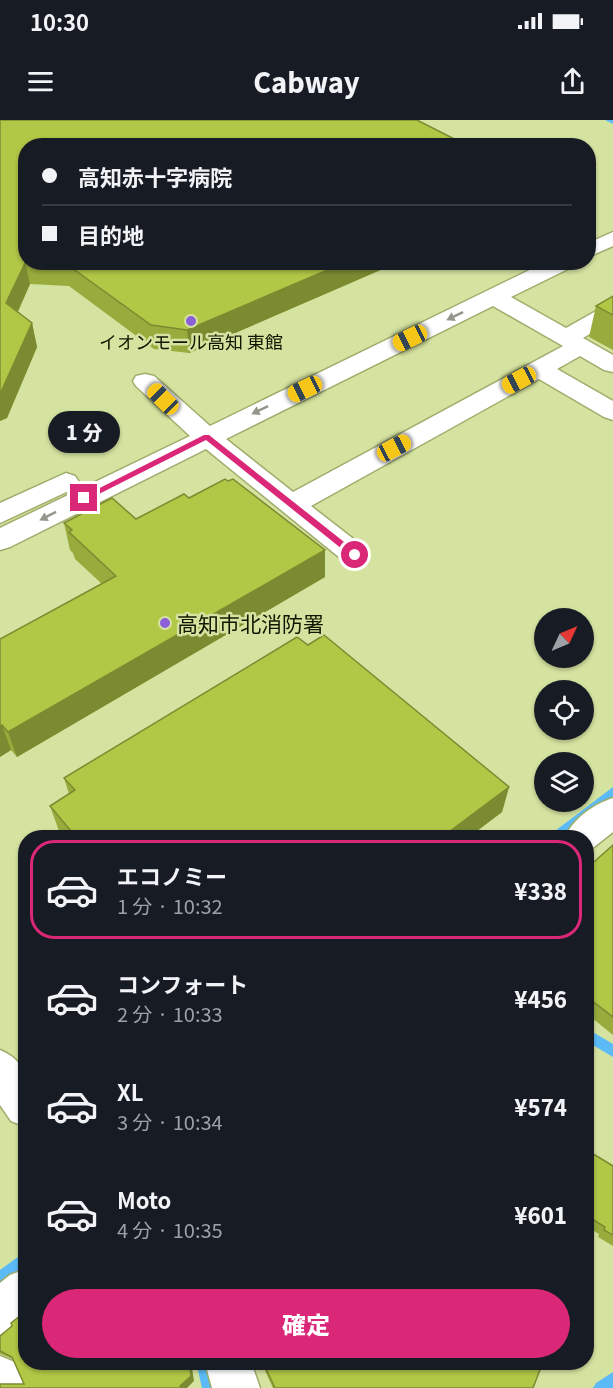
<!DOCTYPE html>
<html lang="ja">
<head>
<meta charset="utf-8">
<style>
	:root { --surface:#171b24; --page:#242831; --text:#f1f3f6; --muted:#9ea1a6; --line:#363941; --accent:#db2777 }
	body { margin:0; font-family:Georgia,"Noto Sans JP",serif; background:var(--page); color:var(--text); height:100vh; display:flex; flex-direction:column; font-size:22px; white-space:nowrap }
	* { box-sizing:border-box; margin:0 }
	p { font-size:20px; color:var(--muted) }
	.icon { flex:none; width:33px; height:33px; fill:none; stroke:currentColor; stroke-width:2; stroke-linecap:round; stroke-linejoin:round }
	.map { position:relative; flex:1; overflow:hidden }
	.details { position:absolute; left:18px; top:710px; width:576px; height:540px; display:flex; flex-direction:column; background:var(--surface); border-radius:24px; box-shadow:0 2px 4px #0004 }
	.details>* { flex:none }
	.hud { position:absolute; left:18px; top:18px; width:578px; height:132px; border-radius:24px; box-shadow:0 2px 4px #0004; display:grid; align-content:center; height:132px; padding:0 24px; background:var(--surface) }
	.needle { width:39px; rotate:46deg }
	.fabs { position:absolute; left:534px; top:488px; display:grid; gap:12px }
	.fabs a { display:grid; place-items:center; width:60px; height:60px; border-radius:50%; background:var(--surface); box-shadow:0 2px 4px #0004; font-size:30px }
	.end { position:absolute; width:27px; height:27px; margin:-14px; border:8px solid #db2777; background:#fff; box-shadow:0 0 0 3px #fff }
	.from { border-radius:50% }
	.bubble { position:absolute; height:42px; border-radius:21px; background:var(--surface); box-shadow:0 2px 4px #0004; font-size:20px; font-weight:800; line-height:42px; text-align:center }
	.car { position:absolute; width:18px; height:36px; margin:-18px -9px; border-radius:8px; box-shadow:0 0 4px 2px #0007; background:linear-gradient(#f5c518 24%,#345 0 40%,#f5c518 0 76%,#345 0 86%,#f5c518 0) }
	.hud b { display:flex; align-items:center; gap:21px; height:57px; font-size:22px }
	.hud b+b { border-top:2px solid var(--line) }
	.hud i { width:15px; height:15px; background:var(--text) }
	ul { padding:10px 0 0; list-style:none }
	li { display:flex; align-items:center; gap:18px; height:99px; margin:0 12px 9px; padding:0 12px; border:3px solid transparent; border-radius:24px }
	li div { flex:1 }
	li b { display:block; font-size:22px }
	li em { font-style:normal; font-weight:800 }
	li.on { border-color:var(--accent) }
	li>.icon { width:54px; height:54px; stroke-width:1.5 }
	.primary-button { display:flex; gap:12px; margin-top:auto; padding:12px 24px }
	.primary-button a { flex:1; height:69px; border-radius:36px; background:var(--accent); color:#fff; font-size:24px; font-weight:800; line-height:69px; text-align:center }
	.status { display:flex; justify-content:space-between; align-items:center; height:42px; padding:0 30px; background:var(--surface); direction:ltr }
	.status svg { height:16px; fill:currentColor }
	header { display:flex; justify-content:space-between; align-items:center; height:78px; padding:0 24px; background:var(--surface); font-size:27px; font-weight:800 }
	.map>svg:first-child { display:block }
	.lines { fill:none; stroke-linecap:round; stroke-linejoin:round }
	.stream { fill:#5cbbf6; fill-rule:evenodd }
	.minor-casing { stroke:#9fad6c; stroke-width:3 }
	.minor { fill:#fff; fill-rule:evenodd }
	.wall { fill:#98ab3c }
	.shaded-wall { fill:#7c8b31 }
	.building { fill:#b1c746; stroke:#7c8b31; stroke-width:1.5 }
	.oneway { fill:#94968c }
	.route { fill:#db2777 }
	.poi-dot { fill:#8d5fd9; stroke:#d5e3a0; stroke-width:2 }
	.labels { text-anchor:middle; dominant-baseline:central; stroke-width:5; stroke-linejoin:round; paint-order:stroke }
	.far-poi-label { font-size:18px; fill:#121600; stroke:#d5e3a0 }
	.poi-label { font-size:21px; fill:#121600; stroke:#d5e3a0; text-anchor:start }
</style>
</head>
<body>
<div class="status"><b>10:30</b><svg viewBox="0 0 49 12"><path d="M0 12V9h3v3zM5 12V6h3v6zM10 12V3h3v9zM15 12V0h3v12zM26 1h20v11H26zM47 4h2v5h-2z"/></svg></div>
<header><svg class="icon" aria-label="menu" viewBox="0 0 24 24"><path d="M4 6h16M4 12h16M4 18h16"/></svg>Cabway<svg class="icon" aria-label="share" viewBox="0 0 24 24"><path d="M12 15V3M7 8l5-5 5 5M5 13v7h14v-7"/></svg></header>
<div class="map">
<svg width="613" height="1268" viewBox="0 0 613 1268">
	<rect width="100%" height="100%" fill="#d5e3a0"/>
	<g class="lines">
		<!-- stream -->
		<g class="stream">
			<polygon points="605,0 613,0 613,4"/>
			<polygon points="613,667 613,677 563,717 549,717 551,714"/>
			<polygon points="586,908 613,924 613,937 586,921"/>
			<polygon points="26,1131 26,1147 0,1166 0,1150"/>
			<polygon points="196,1242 210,1242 218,1268 202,1268"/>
			<polygon points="613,1252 613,1268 593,1268 596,1263"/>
		</g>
		<defs>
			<g id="minor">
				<polygon points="613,112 613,126 588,137 588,123"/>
				<path d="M546,142h29l-3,5 -61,30 55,31 39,-22 8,-2v16l-30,18 30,17v17l-9,-2 -24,-14 -23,13 56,32v19l-9,-3 -65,-38 -228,127 54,42 4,7 -4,7 -10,3 -10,-3 -139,-113 -196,98 -10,3v-22l190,-92 -54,-50 -3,-5 3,-5 9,-2 9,2 56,50zM493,186l70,40 -270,146 -67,-53z"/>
				<polygon points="66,353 75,356 79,362 75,368 0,403 0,383"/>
				<path d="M613,678v34l-19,15 -8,3v-13h-21c8,-18 29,-33 48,-39z"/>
				<path d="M0,930c36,15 26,45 26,77l-15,-6 -11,-16z"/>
				<polygon points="26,1149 26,1201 16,1208 0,1215 0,1163 10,1155"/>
				<polygon points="0,1236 17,1243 29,1268 0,1268"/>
				<polygon points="205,1242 251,1242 260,1268 212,1268"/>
			</g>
		</defs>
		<!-- minor casing -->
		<use href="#minor" class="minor-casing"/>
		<!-- minor -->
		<use href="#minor" class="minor"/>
	</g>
	<!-- wall -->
	<g class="wall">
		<polygon points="0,0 26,26 26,142 399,142 189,233 154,229 69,166 30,164 18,192 32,203 37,227 7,298 0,301"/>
		<polygon points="613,176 613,230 589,217 596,186"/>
		<polygon points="189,378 325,457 17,637 11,630 0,637 0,519 102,464 75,439 73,433 70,430 64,403 136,399"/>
		<polygon points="64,658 509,667 502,692 469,717 63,717 59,711 50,686 69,674"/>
		<polygon points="613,725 613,915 586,893 586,749"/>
		<polygon points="590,1032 613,1046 613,1126 598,1117 599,1114 586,1106 586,1035 588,1035"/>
		<polygon points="21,1195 194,1261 24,1264 13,1239 1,1234 0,1234 0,1216 12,1206"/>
		<polygon points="261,1242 543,1242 533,1268 273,1268"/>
	</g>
	<!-- shaded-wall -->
	<g class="shaded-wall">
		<polygon points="25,141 30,164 11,206 6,183"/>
		<polygon points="346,142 399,142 189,233 187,210"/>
		<polygon points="32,203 37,227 7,298 0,301 0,274"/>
		<polygon points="325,430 325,457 17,637 8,612"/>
		<polygon points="2,605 11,630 0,637 0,606"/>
		<polygon points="509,667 502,692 469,717 442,717"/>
		<polygon points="189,1242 191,1242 194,1261 187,1268 181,1268 180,1266"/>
	</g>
	<!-- building -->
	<g class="building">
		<polygon points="0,0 417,0 468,26 26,26 26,141 6,183 32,203 0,274"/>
		<polygon points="494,21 497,26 483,26"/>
		<polygon points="53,142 346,142 187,210 151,205 65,143"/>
		<polygon points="613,176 613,195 596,186"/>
		<polygon points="225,359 228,361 233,359 325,430 8,612 2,605 0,606 0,519 116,456 69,412 72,410 64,403 112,378 136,399 184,374 189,378"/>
		<polygon points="324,515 509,667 442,717 76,717 50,686 75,670 64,658 297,517 308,525"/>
		<polygon points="613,725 613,897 586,876 586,749"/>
		<polygon points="590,1032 613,1046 613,1115 604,1110 605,1107 586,1095 586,1035 588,1036"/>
		<polygon points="26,1185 26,1242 189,1242 191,1256 180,1266 182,1268 0,1268 0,1264 24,1264 12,1237 0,1231 0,1216 12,1206 11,1203 21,1195 21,1189"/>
		<polygon points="263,1242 543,1242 533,1268 275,1268"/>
	</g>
	<!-- one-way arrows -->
	<defs><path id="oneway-solid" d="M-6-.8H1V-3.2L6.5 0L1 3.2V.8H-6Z" transform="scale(1.5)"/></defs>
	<g class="oneway">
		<use href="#oneway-solid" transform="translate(455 196) rotate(154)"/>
		<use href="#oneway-solid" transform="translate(260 290) rotate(154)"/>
		<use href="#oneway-solid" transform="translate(48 396) rotate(153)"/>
	</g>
	<!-- route -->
	<polygon class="route" points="204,315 209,315 358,433 358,437 352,437 206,320 87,380 80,378"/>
	<!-- markers -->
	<g class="poi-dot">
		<circle cx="191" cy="201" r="6"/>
		<circle cx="165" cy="503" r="6"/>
	</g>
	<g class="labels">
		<!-- far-poi labels -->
		<g class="far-poi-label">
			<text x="191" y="221">イオンモール高知 東館</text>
		</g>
		<!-- poi labels -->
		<g class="poi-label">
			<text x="177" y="503">高知市北消防署</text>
		</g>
	</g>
</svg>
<div class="fabs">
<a><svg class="needle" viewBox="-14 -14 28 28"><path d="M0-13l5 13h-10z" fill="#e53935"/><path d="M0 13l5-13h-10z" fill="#9ea1a6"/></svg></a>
<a><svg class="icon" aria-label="locate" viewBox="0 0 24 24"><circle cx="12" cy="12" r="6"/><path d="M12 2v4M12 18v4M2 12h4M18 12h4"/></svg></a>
<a><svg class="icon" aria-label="layers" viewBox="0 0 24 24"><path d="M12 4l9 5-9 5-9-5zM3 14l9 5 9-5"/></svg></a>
</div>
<i class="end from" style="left:355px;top:435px"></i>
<i class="end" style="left:84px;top:378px"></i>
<div class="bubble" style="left:48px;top:291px;width:72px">1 分</div>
<i class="car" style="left:410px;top:218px;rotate:244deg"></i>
<i class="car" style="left:519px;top:260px;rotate:242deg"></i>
<i class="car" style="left:305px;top:269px;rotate:244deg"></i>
<i class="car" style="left:163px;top:279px;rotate:315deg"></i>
<i class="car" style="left:394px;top:328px;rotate:62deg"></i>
<div class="hud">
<b><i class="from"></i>高知赤十字病院</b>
<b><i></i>目的地</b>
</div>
<section class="details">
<ul>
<li class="on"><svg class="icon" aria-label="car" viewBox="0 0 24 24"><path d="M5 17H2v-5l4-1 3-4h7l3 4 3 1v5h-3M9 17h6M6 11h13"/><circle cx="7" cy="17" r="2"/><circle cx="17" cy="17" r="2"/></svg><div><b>エコノミー</b><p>1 分 · 10:32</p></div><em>¥338</em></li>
<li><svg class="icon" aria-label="car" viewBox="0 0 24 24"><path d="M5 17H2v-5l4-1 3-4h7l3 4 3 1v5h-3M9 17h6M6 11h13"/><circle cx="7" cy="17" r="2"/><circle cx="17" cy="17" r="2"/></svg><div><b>コンフォート</b><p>2 分 · 10:33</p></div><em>¥456</em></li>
<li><svg class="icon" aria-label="car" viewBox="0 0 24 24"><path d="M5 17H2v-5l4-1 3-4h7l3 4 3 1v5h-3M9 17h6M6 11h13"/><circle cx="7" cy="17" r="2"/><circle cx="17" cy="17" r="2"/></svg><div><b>XL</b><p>3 分 · 10:34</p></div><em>¥574</em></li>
<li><svg class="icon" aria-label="car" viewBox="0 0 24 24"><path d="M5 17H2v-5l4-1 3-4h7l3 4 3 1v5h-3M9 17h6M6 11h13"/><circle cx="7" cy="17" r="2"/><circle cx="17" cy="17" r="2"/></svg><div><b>Moto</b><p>4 分 · 10:35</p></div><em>¥601</em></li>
</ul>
<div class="primary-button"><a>確定</a></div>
</section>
</div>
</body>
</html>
